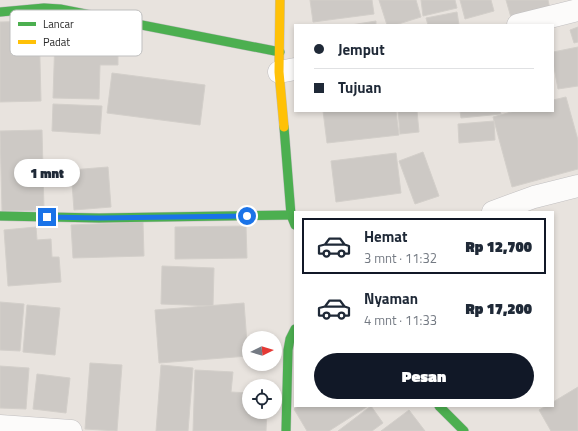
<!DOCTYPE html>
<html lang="id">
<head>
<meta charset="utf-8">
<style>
	:root { --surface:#fff; --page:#f6f6f7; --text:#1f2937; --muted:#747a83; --line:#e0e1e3; --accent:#111827 }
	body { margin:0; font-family:"Titillium Web",sans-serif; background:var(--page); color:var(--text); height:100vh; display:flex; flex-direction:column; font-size:15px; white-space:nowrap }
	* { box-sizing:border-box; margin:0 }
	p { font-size:13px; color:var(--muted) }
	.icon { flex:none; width:22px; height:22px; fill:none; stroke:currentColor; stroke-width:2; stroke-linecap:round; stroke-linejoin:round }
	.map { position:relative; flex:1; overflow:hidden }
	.drawer { position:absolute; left:294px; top:211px; width:260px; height:196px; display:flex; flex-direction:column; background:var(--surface); border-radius:0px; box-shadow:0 2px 6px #0003 }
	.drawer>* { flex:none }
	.top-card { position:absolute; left:294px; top:24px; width:260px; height:88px; border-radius:0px; box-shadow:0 2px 6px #0003; display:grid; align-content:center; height:88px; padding:0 20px; background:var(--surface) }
	.needle { width:26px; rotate:85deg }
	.tools { position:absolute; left:242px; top:331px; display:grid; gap:8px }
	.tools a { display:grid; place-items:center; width:40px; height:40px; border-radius:50%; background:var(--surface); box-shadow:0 2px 6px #0003; font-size:20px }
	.end { position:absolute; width:18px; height:18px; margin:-9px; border:5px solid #1a73e8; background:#fff; box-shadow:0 0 0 2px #fff }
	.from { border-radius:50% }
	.bubble { position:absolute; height:28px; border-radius:14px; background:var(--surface); box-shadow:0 2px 6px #0003; font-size:13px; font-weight:800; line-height:28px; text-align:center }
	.top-card b { display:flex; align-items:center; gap:14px; height:38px; font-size:15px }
	.top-card b+b { border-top:1px solid var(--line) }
	.top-card i { width:10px; height:10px; background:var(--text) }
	ul { padding:7px 0 0; list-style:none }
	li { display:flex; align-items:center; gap:12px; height:56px; margin:0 8px 6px; padding:0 12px; border:2px solid transparent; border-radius:0px }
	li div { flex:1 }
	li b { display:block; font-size:15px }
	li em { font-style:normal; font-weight:800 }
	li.on { border-color:var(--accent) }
	li>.icon { width:36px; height:36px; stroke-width:1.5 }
	.cta { display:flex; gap:8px; margin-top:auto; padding:8px 20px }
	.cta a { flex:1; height:46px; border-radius:24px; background:var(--accent); color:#fff; font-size:16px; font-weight:800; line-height:46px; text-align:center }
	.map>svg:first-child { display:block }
	.building { fill:#cdc9c5; stroke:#d3cfca }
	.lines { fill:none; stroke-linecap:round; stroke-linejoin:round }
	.street-casing { stroke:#c1bfc0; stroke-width:23 }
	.fast-casing { stroke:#c1bfc0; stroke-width:10 }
	.slow-casing { stroke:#c1bfc0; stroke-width:10 }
	.street { stroke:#fcfbfa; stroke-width:22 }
	.fast { stroke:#4caf50; stroke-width:9 }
	.slow { stroke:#ffc107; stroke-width:9 }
	.route { stroke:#1a73e8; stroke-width:5 }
	.key { fill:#fff; stroke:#bfbfbf; stroke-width:1 }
	.key-label { font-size:11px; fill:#292929 }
</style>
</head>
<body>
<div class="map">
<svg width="578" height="431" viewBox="0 0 578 431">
	<rect width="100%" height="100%" fill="#e8e3de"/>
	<!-- building -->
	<g class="building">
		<polygon points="310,0 372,0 374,14 313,22"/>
		<polygon points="379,0 416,0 421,17 395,25 387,25"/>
		<polygon points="421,0 455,0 457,8 423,16"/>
		<polygon points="460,0 491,0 494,11 465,19"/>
		<polygon points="506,0 548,0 550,9 512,21"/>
		<polygon points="457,12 459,25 428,25 426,18"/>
		<polygon points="39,21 41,101 0,102 0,22"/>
		<polygon points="376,21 376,25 351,25"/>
		<polygon points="578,27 578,42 574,43 570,30"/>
		<polygon points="55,37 118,38 118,65 100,65 99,99 53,98"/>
		<polygon points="578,47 578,86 558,89 553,62 553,52"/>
		<polygon points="112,73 205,85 200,125 107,113"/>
		<polygon points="566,97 578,140 578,169 512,187 493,117 515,111 553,111 553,100"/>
		<polygon points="53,104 102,106 100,134 52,131"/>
		<polygon points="323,111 396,111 399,135 327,143"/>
		<polygon points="398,111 417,111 419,132 400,134"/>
		<polygon points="460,111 500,111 501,114 461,118"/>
		<polygon points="494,121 495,140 459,143 458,124"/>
		<polygon points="42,130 44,210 2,211 0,131"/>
		<polygon points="423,152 439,196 415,204 399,161"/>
		<polygon points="396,153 401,193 336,202 331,161"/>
		<polygon points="108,167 111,207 74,210 71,170"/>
		<polygon points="143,222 144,256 73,258 71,225"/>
		<polygon points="246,226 247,258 175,259 175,227"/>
		<polygon points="36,227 37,240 51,239 52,257 59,257 61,282 8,286 4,230"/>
		<polygon points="162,266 214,268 213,306 161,304"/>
		<polygon points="0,302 24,304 20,351 0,350"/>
		<polygon points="244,303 248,356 159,363 155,310"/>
		<polygon points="27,305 60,308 55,355 23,352"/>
		<polygon points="90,363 122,365 117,431 85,429"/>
		<polygon points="161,365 193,368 188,431 156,431"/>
		<polygon points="0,366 29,368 26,409 0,408"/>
		<polygon points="195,370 233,372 231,392 249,393 249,412 267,412 266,431 193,431"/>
		<polygon points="37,374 70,378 66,413 33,409"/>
		<polygon points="578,387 578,431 551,431 539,410 546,406 553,406 553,402"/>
		<polygon points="298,406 368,406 329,431 307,431 294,409"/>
		<polygon points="371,406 383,423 372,431 338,431"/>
		<polygon points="409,410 425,431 381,431"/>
	</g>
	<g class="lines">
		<defs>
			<g id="street">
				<polyline points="518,25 578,10"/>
				<polyline points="279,72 295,69"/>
				<polyline points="493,212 534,197 578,186"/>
				<polyline points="0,426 71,431"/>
			</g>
			<g id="fast">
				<polyline points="0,12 44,8 60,9 280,52"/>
				<polyline points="284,127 291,215 295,225"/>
				<polyline points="0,216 99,218 291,215"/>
				<polyline points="439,406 464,431"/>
				<polyline points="286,431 288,350 290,339 295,329"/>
			</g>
			<polyline id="slow" points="280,0 279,72 284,127"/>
		</defs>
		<!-- street casing -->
		<use href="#street" class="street-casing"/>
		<!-- fast casing -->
		<use href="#fast" class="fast-casing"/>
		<!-- slow casing -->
		<use href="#slow" class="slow-casing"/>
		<!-- street -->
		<use href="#street" class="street"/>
		<!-- fast -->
		<use href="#fast" class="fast"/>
		<!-- slow -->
		<use href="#slow" class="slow"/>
	</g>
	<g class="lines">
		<!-- route -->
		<polyline class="route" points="47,217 99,218 247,216"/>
	</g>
	<!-- legend -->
	<rect x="10" y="10" width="132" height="46" rx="6" class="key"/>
	<rect x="18" y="22" width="18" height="4" fill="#4caf50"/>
	<rect x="18" y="40" width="18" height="4" fill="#ffc107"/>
	<g class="key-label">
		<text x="43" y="28">Lancar</text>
		<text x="43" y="46">Padat</text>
	</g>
</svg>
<div class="tools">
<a><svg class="needle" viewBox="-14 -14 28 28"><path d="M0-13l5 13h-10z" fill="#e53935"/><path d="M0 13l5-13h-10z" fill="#747a83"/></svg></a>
<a><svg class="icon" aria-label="locate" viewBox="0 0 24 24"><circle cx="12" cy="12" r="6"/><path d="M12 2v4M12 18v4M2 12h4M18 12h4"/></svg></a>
</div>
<i class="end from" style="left:247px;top:216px"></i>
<i class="end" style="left:47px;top:217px"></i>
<div class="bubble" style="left:14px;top:159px;width:66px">1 mnt</div>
<div class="top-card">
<b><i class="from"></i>Jemput</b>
<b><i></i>Tujuan</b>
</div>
<section class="drawer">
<ul>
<li class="on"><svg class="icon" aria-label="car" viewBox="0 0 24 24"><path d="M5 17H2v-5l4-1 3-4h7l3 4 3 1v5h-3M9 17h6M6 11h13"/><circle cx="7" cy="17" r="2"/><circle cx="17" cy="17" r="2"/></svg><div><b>Hemat</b><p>3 mnt · 11:32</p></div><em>Rp 12,700</em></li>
<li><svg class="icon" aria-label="car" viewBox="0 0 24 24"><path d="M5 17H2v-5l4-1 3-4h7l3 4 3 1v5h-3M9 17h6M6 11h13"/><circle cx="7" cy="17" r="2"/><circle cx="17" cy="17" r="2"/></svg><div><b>Nyaman</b><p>4 mnt · 11:33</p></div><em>Rp 17,200</em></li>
</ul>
<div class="cta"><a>Pesan</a></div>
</section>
</div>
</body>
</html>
